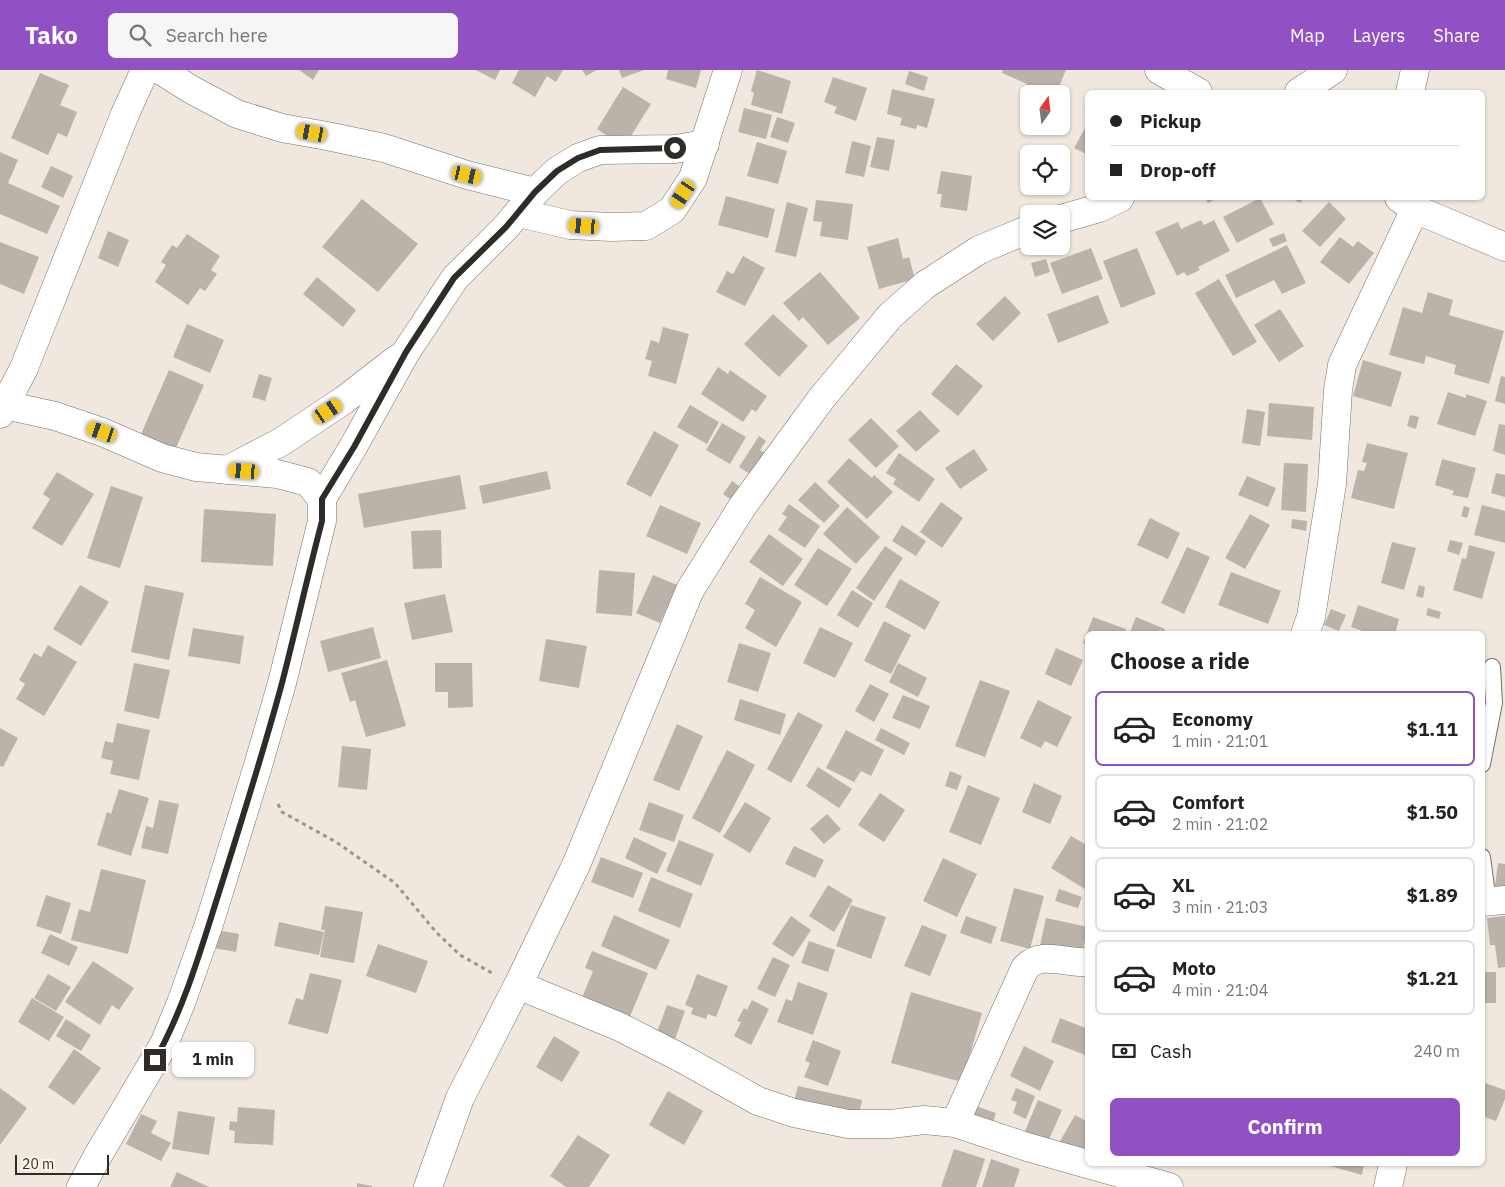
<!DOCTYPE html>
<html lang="en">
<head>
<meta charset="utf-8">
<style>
	:root { --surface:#fff; --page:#f6f6f6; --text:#222; --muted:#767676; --line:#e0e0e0; --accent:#9250c5 }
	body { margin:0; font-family:"IBM Plex Sans",sans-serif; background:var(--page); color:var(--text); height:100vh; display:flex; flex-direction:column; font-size:19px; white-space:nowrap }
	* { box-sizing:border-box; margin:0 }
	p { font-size:16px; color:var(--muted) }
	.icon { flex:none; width:28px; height:28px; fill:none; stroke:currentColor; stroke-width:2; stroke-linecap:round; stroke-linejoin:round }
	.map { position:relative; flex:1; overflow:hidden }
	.panel { position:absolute; left:1085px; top:561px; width:400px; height:535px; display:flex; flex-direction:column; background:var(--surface); border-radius:8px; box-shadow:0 1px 4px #0004 }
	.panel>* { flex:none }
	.hud { position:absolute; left:1085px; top:20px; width:400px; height:110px; border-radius:8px; box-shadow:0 1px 4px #0004; display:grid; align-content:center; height:110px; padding:0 25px; background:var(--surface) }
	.needle { width:32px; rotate:14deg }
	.fabs { position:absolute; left:1020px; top:15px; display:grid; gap:10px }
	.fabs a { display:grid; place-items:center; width:50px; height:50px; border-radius:8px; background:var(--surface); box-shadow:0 1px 4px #0004; font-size:25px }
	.scale { position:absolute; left:15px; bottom:12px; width:94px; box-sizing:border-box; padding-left:5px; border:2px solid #2f2c28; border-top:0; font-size:14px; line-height:18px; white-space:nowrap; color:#2f2c28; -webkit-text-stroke:4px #fef5eb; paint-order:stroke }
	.end { position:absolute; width:22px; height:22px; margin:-11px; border:6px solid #2f2c28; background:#fff; box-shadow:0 0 0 2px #fff }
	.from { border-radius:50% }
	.bubble { position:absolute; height:35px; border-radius:8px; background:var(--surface); box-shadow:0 1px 4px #0004; font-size:16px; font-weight:700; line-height:35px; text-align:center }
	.car { position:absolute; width:15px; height:30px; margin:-15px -8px; border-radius:6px; box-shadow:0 0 4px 1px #0007; background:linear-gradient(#f5c518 24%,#345 0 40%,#f5c518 0 76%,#345 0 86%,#f5c518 0) }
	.hud b { display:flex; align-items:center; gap:18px; height:48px; font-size:19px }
	.hud b+b { border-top:1px solid var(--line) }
	.hud i { width:12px; height:12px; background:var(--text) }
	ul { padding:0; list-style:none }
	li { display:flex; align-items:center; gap:15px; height:75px; margin:0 10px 8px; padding:0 15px; border:2px solid var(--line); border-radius:8px }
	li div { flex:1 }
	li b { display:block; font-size:19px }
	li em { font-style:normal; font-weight:700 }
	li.active { border-color:var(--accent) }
	li>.icon { width:45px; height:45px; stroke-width:1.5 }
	h2 { padding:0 25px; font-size:22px; line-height:60px }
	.pay { display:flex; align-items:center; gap:12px; height:55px; padding:0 25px; font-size:19px }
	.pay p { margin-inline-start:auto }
	.button { display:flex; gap:10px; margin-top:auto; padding:10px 25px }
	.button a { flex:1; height:58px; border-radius:8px; background:var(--accent); color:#fff; font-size:20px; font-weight:700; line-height:58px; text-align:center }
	header { display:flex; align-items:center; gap:30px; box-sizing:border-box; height:70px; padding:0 25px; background:var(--accent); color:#fff }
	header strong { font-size:24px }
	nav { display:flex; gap:28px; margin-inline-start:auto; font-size:18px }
	.search { width:350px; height:45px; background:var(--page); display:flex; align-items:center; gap:12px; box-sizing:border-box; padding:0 18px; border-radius:8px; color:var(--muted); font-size:19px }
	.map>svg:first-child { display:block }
	.building { fill:#bbb3aa }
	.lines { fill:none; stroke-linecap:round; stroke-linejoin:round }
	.lane-casing { stroke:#787068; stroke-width:18 }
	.street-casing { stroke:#787068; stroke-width:29 }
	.path { stroke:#9b958e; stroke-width:3; stroke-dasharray:4 4; stroke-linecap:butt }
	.lane { stroke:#fff; stroke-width:16 }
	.street { stroke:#fff; stroke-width:28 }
	.route { stroke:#2f2c28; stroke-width:6 }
</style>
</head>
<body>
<header>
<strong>Tako</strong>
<div class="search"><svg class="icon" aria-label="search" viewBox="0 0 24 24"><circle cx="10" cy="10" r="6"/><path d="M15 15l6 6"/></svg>Search here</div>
<nav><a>Map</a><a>Layers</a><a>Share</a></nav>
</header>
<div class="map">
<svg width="1505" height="1117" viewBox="0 0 1505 1117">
	<rect width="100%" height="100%" fill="#f0e8de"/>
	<!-- building -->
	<g class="building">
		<polygon points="299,0 319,0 313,10"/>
		<polygon points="476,0 500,0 495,10"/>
		<polygon points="519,0 563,0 556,12 547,6 535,27 512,13"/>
		<polygon points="582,0 597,0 586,6"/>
		<polygon points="619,0 644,0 622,8"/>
		<polygon points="668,0 701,0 696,18 666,9"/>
		<polygon points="757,0 791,11 782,44 751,35 754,23 751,21"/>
		<polygon points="1003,0 1066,0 1056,24 1029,24 1029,29 1022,26 1027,14 1002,3"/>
		<polygon points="909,1 928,7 924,21 905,14"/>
		<polygon points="40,3 69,15 60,35 77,42 67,67 58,63 48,85 11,68"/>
		<polygon points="833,7 867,18 856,51 834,43 837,37 824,32"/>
		<polygon points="623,17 651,34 624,77 597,59"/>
		<polygon points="892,19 935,29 927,58 917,55 916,59 900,55 902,48 887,44"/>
		<polygon points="744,38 772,45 766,69 738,62"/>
		<polygon points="777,47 795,53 788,73 770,67"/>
		<polygon points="1088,53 1088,85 1074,78"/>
		<polygon points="877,67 895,70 889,101 870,97"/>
		<polygon points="852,71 871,76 864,107 845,103"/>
		<polygon points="757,72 787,81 778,114 747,106"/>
		<polygon points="0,82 18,90 8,113 60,136 47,164 0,144"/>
		<polygon points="51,96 73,106 63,128 41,117"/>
		<polygon points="941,101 972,106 967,141 940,137 942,124 937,124"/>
		<polygon points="726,126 775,139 768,168 718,155"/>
		<polygon points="1205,128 1217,128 1208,133"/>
		<polygon points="1260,128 1274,154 1237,173 1223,147"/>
		<polygon points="1291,128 1304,128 1300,133"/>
		<polygon points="362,129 418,174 378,222 322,177"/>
		<polygon points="816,130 853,134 848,170 820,166 822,152 813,151"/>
		<polygon points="787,132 808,138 796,187 775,182"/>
		<polygon points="1329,132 1346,149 1320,177 1302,161"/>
		<polygon points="1201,150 1204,155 1214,150 1230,181 1198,197 1200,200 1187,206 1184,202 1177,206 1155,162 1178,152 1181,159"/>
		<polygon points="108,161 129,170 118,197 98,188"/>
		<polygon points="1284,163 1287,171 1273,177 1269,169"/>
		<polygon points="187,164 220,186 211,200 217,204 205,221 200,218 188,235 155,212 166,195 161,192 172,175 177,178"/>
		<polygon points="1340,167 1353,177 1358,171 1374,183 1349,214 1320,192"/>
		<polygon points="898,168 903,189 909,187 915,209 879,219 867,177"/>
		<polygon points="0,172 39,187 24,224 0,214"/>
		<polygon points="1287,175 1306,213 1282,224 1274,210 1236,228 1225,205"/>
		<polygon points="1091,178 1103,209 1062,224 1050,193"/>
		<polygon points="1137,178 1156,224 1121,238 1103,191"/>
		<polygon points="743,186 765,198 745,236 716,222 727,201 733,204"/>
		<polygon points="1046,189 1050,202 1035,207 1031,193"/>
		<polygon points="820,202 860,248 828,275 803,247 799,251 783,233"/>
		<polygon points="317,207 356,240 343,257 303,224"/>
		<polygon points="1219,209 1257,272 1233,286 1195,223"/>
		<polygon points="1428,222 1453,230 1449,245 1504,261 1489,314 1454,304 1456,295 1426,286 1424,294 1389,285 1403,237 1422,243"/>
		<polygon points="1098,225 1109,253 1058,273 1047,244"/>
		<polygon points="1005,226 1021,243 993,271 976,254"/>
		<polygon points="1280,239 1304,276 1279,292 1254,255"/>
		<polygon points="773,244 808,276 779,307 744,274"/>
		<polygon points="187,254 224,270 210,303 173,287"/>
		<polygon points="663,257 689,264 676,314 648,306 652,291 645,289 651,270 659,273"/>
		<polygon points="1363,290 1402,302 1391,337 1353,326"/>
		<polygon points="956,294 983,316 958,346 931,324"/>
		<polygon points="718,297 728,304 730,300 767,326 756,342 752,339 743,352 701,324"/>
		<polygon points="169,300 204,315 175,380 141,364"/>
		<polygon points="259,304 272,308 265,331 252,327"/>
		<polygon points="1501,306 1505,307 1505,334 1495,331"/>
		<polygon points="1448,322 1466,328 1466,324 1487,331 1475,366 1437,354"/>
		<polygon points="1269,333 1314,337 1312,370 1267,366"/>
		<polygon points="690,335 719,352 707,374 677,357"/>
		<polygon points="1247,339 1265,342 1260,376 1242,373"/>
		<polygon points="920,340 940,361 916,382 896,361"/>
		<polygon points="1410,345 1419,347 1416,359 1407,356"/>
		<polygon points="871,348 899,376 876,398 848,370"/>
		<polygon points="722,353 746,367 730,394 706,380"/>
		<polygon points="1499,354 1505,355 1505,385 1493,381"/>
		<polygon points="654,361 679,375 651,427 626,414"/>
		<polygon points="759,366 766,371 760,380 767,384 753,406 739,397"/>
		<polygon points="1367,373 1408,383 1394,439 1351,428 1358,400 1364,401 1367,393 1362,392"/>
		<polygon points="974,379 988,400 960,419 945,398"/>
		<polygon points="899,383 935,409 919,432 893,414 896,409 886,403"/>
		<polygon points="849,388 872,408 874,405 893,422 867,449 827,412"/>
		<polygon points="1442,389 1476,398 1468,428 1452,425 1454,421 1435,415"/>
		<polygon points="1284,393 1308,394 1306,442 1281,440"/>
		<polygon points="547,401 551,419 483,434 479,416"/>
		<polygon points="57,402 94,424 62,476 32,458 50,429 43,424"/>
		<polygon points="1496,403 1505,405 1505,427 1491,423"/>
		<polygon points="460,405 466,439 364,458 358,424"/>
		<polygon points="1247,406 1276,418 1268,437 1238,425"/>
		<polygon points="732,411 745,420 736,433 723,424"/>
		<polygon points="815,412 840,436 824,453 798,430"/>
		<polygon points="111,416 143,427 120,498 87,488"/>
		<polygon points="941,432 963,448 942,478 920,462"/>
		<polygon points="789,434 820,456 805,478 778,460 787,447 782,444"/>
		<polygon points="660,435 701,453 687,484 646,466"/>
		<polygon points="1482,435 1505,441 1505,473 1474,465"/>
		<polygon points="1464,436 1470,438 1467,448 1461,446"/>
		<polygon points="847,437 880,467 856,494 823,464"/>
		<polygon points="204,439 276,444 273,496 201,492"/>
		<polygon points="1250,444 1270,455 1245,499 1225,488"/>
		<polygon points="1150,448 1180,463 1168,489 1137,475"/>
		<polygon points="1292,449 1307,451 1306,461 1291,458"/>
		<polygon points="902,455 926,471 916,486 892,471"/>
		<polygon points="441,460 442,498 413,499 411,461"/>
		<polygon points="769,464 803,489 783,516 749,492"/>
		<polygon points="1450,470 1463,473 1459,485 1447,481"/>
		<polygon points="1392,472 1416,478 1404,520 1381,513"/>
		<polygon points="1469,475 1495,482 1482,529 1453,520 1462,488 1466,489"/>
		<polygon points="885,476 903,488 874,531 856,518"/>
		<polygon points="1187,477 1210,487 1184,544 1161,533"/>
		<polygon points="818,478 852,499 827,536 794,515"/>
		<polygon points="599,500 635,503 632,546 596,543"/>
		<polygon points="1231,502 1281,521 1268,554 1218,535"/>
		<polygon points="653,505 677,515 660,553 636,543"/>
		<polygon points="760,507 802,532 776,577 745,558 755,540 745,534"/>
		<polygon points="900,509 940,532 925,560 885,537"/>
		<polygon points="80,515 109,532 81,576 53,559"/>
		<polygon points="145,515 184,523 169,590 131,582"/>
		<polygon points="1419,515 1425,517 1423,528 1416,526"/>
		<polygon points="852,520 873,533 858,558 837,545"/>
		<polygon points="445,524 453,562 412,570 404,533"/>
		<polygon points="1358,535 1399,549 1395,564 1372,564 1351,557"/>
		<polygon points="1428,538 1441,542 1439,549 1426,545"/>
		<polygon points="1331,539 1346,545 1339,561 1324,555"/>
		<polygon points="1093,547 1126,559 1125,564 1088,564 1088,575 1083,573"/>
		<polygon points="1136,547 1165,559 1163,564 1129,564"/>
		<polygon points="884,551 911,565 891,604 864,591"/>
		<polygon points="373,557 381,588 328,602 320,571"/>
		<polygon points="820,557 853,573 835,608 803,593"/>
		<polygon points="193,558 244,566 240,594 188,586"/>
		<polygon points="546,569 587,576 579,618 539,611"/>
		<polygon points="739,573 771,583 758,622 727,612"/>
		<polygon points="48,575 77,592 44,646 16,629 25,614 19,610 34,583 41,587"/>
		<polygon points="1056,578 1083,590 1071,616 1045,604"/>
		<polygon points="387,590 406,656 366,667 355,630 350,632 341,603"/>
		<polygon points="134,593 170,600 159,649 124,641"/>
		<polygon points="435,593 472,593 473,637 448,638 448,622 435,622"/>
		<polygon points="898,593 927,608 918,627 889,612"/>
		<polygon points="980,610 1010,621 985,687 955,676"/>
		<polygon points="870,614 889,624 874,652 855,641"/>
		<polygon points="903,625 930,636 920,659 892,648"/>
		<polygon points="740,629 786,644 780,665 734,650"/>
		<polygon points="1038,630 1072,647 1057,677 1045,671 1041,678 1020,668"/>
		<polygon points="798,642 823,655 791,713 767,699"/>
		<polygon points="117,653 150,660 139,710 110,704 113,691 101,688 105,671 113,673"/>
		<polygon points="677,654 703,666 679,721 653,710"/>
		<polygon points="0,658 18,668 3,697 0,696"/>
		<polygon points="881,658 910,673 904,685 875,670"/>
		<polygon points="846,660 884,680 871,706 861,701 854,712 826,698"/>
		<polygon points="342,676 371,679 367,720 338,717"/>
		<polygon points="727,680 755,695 720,763 692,748"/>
		<polygon points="818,697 852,719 839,738 806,716"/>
		<polygon points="950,701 962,706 957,720 945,716"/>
		<polygon points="1034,713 1062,726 1050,754 1022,742"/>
		<polygon points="968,715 1000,728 981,775 949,762"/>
		<polygon points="119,719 149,728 131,786 97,775 107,742 111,744"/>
		<polygon points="880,723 905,740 884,772 858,755"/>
		<polygon points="159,730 179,734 168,784 141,778 146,756 153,758"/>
		<polygon points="649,732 684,745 674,772 639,760"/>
		<polygon points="745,732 771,748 750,783 723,767"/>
		<polygon points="827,744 841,759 824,774 810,759"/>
		<polygon points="1071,766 1088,776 1088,821 1051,798"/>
		<polygon points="634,767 667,783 657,804 625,788"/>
		<polygon points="679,770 714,784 701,816 666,801"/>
		<polygon points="794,776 824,790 815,808 785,794"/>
		<polygon points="601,787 643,803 633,828 591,812"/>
		<polygon points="943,788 977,804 957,847 923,831"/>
		<polygon points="1498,793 1505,794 1505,818 1495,816"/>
		<polygon points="101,799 146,810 128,884 71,870 79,839 90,842"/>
		<polygon points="651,807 693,824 680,858 638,841"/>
		<polygon points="828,815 853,830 834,862 809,846"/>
		<polygon points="1014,818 1044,826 1030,879 1000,871"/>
		<polygon points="1059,819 1082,827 1078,838 1055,831"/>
		<polygon points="46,825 71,833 61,864 36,856"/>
		<polygon points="851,835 886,847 871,889 836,876"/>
		<polygon points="325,836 363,842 354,893 320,887 325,859 324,860 321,860"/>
		<polygon points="614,845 670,870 656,900 601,876"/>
		<polygon points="791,846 811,860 793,887 772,874"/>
		<polygon points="966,846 997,857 991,874 960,863"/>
		<polygon points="1505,846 1505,897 1498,898 1495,875 1490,875 1487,848"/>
		<polygon points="1046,848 1088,857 1082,885 1040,876"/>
		<polygon points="279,852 324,862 319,885 274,876"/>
		<polygon points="922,855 947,865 930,906 904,896"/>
		<polygon points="217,860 239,864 236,882 214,878"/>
		<polygon points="50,864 78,877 69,896 41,883"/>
		<polygon points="809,871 835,880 828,902 801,893"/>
		<polygon points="378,874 428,891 416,923 366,906"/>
		<polygon points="592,881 648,903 629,949 581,930 593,901 585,898"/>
		<polygon points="773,887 790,895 775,927 757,919"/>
		<polygon points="93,891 134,918 119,940 112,935 100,955 65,932"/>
		<rect x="1482" y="902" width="14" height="31"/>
		<polygon points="310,903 342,910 328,964 288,954 296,928 303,930"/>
		<polygon points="48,904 71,917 56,941 34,928"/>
		<polygon points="697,904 728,916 716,947 708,944 706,949 691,944 693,938 685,935"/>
		<polygon points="798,912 828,923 813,965 777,952 786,929 792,931"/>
		<polygon points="911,922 982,943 962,1012 891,993"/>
		<polygon points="32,928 64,947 49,971 18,952"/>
		<polygon points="752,930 769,939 751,975 734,966 741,952 737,951 744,938 747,940"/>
		<polygon points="667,935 685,941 674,972 656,965"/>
		<polygon points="1060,948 1088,959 1088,986 1051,972"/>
		<polygon points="66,949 91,965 81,981 56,966"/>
		<polygon points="554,966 580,982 562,1012 536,997"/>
		<polygon points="813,970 841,981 828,1016 804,1007 810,993 805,991"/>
		<polygon points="1024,976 1054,991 1040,1021 1010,1006"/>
		<polygon points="74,979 101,998 74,1035 48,1017"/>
		<polygon points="1482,1012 1505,1020 1505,1029 1496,1051 1482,1046"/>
		<polygon points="798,1016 862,1030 858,1049 793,1035"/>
		<polygon points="0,1018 27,1038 0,1075"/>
		<polygon points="1016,1018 1035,1026 1026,1049 1013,1043 1017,1032 1011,1030"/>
		<polygon points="668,1021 703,1041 684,1075 649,1055"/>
		<polygon points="1038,1030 1062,1040 1046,1076 1023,1066"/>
		<polygon points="973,1035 996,1043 991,1058 967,1049"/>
		<polygon points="238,1037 275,1040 273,1075 234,1073 235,1061 229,1060 230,1051 237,1052"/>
		<polygon points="178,1041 215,1047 209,1085 172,1079"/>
		<polygon points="141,1044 157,1051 151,1063 171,1073 161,1091 126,1074"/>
		<polygon points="1075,1045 1088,1052 1088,1088 1059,1073"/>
		<polygon points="578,1065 610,1085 589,1117 566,1117 550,1106"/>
		<polygon points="954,1079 985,1089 976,1117 941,1117"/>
		<polygon points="991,1089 1020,1099 1014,1117 982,1117"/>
		<polygon points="1323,1094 1364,1094 1362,1105"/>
		<polygon points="177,1102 209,1117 170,1117"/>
		<polygon points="357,1113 372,1116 372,1117 357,1117"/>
	</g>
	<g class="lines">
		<defs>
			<g id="lane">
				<polyline points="1482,694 1494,633 1492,597"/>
				<polyline points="1482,787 1488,832"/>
			</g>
			<g id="street">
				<polyline points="160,0 192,20 237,44 282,58 327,66 384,78 467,105 535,122"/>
				<polyline points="1159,0 1198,22"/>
				<polyline points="1299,22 1333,0"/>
				<polyline points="1410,22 1415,0"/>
				<polyline points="1399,128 1415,139 1505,177"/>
				<polyline points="519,143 570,155 611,157 646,156 672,140 693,108 728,0"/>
				<polyline points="1061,149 1099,138 1120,128"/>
				<polyline points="0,334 55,346 102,362 162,388 196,397 277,404 308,412 322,429 322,451 282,613 257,699 209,854 181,933 164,974 97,1087 81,1117"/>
				<polyline points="0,344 24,298 125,44 145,0"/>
				<polyline points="227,400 281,372 344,330 397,289"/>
				<polyline points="322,429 353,377 406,282 455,208 506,157 535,122 557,101 578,88 600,80 675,79 705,74"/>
				<polyline points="1305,564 1311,547 1332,414 1338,320 1342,295 1415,139"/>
				<polyline points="1482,832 1505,830"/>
				<polyline points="518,915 620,957 683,989 758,1031 794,1043 848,1054 891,1054 924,1050 955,1053 1027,1077 1169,1117"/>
				<path d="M955,1053l70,-155c16,-18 41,-4 63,-6"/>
				<polyline points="428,1117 460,1028 518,915 576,795 690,520 742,437 821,329 890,246 925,215 979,180 1029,159"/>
				<polyline points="1388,1117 1393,1094"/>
			</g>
		</defs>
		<!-- lane casing -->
		<use href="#lane" class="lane-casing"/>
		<!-- street casing -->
		<use href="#street" class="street-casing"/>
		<!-- path -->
		<polyline class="path" points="278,734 282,742 336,772 395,813 436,862 460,885 492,903"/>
		<!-- lane -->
		<use href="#lane" class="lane"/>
		<!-- street -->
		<use href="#street" class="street"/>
	</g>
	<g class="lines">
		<!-- route -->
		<path class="route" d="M155,990c31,-55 48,-118 67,-177 21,-67 42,-133 60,-200 14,-54 26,-109 40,-162v-22l32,-52 52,-95 48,-74 52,-51 29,-35 22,-21 21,-13 22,-8 75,-2"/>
	</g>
</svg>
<div class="fabs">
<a><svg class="needle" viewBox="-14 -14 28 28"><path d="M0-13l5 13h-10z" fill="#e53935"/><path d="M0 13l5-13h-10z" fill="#767676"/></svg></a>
<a><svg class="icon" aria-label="locate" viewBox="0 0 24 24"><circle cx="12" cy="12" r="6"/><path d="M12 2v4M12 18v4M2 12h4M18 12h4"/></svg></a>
<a><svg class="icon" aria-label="layers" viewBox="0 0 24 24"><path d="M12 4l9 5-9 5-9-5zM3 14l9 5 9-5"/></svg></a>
</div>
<div class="scale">20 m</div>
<i class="end from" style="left:675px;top:78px"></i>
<i class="end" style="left:155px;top:990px"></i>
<div class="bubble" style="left:172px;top:972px;width:82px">1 min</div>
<i class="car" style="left:312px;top:63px;rotate:280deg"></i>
<i class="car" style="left:467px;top:105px;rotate:103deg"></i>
<i class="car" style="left:683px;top:124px;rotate:214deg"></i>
<i class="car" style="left:584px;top:156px;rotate:274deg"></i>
<i class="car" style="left:328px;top:341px;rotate:56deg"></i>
<i class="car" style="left:102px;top:362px;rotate:289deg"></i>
<i class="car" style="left:244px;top:401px;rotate:274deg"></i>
<div class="hud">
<b><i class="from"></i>Pickup</b>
<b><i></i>Drop-off</b>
</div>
<section class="panel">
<h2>Choose a ride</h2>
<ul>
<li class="active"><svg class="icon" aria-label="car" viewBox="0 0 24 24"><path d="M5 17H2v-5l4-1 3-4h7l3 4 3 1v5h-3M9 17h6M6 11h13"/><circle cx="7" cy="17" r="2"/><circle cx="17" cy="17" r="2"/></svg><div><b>Economy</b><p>1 min · 21:01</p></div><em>$1.11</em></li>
<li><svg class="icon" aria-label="car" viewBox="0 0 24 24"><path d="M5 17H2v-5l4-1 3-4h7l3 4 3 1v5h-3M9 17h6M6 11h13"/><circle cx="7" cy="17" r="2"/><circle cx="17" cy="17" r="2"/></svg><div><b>Comfort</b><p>2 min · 21:02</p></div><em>$1.50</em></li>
<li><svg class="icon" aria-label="car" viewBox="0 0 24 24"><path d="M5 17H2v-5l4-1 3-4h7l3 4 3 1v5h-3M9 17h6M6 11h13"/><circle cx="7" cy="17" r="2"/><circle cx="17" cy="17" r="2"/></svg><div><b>XL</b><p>3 min · 21:03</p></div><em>$1.89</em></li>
<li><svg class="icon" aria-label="car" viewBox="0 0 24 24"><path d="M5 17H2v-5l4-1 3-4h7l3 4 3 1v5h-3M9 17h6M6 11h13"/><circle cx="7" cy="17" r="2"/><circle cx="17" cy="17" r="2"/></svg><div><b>Moto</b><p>4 min · 21:04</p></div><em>$1.21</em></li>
</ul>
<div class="pay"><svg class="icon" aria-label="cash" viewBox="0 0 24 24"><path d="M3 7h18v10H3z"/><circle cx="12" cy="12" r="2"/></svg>Cash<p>240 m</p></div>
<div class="button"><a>Confirm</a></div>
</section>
</div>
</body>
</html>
